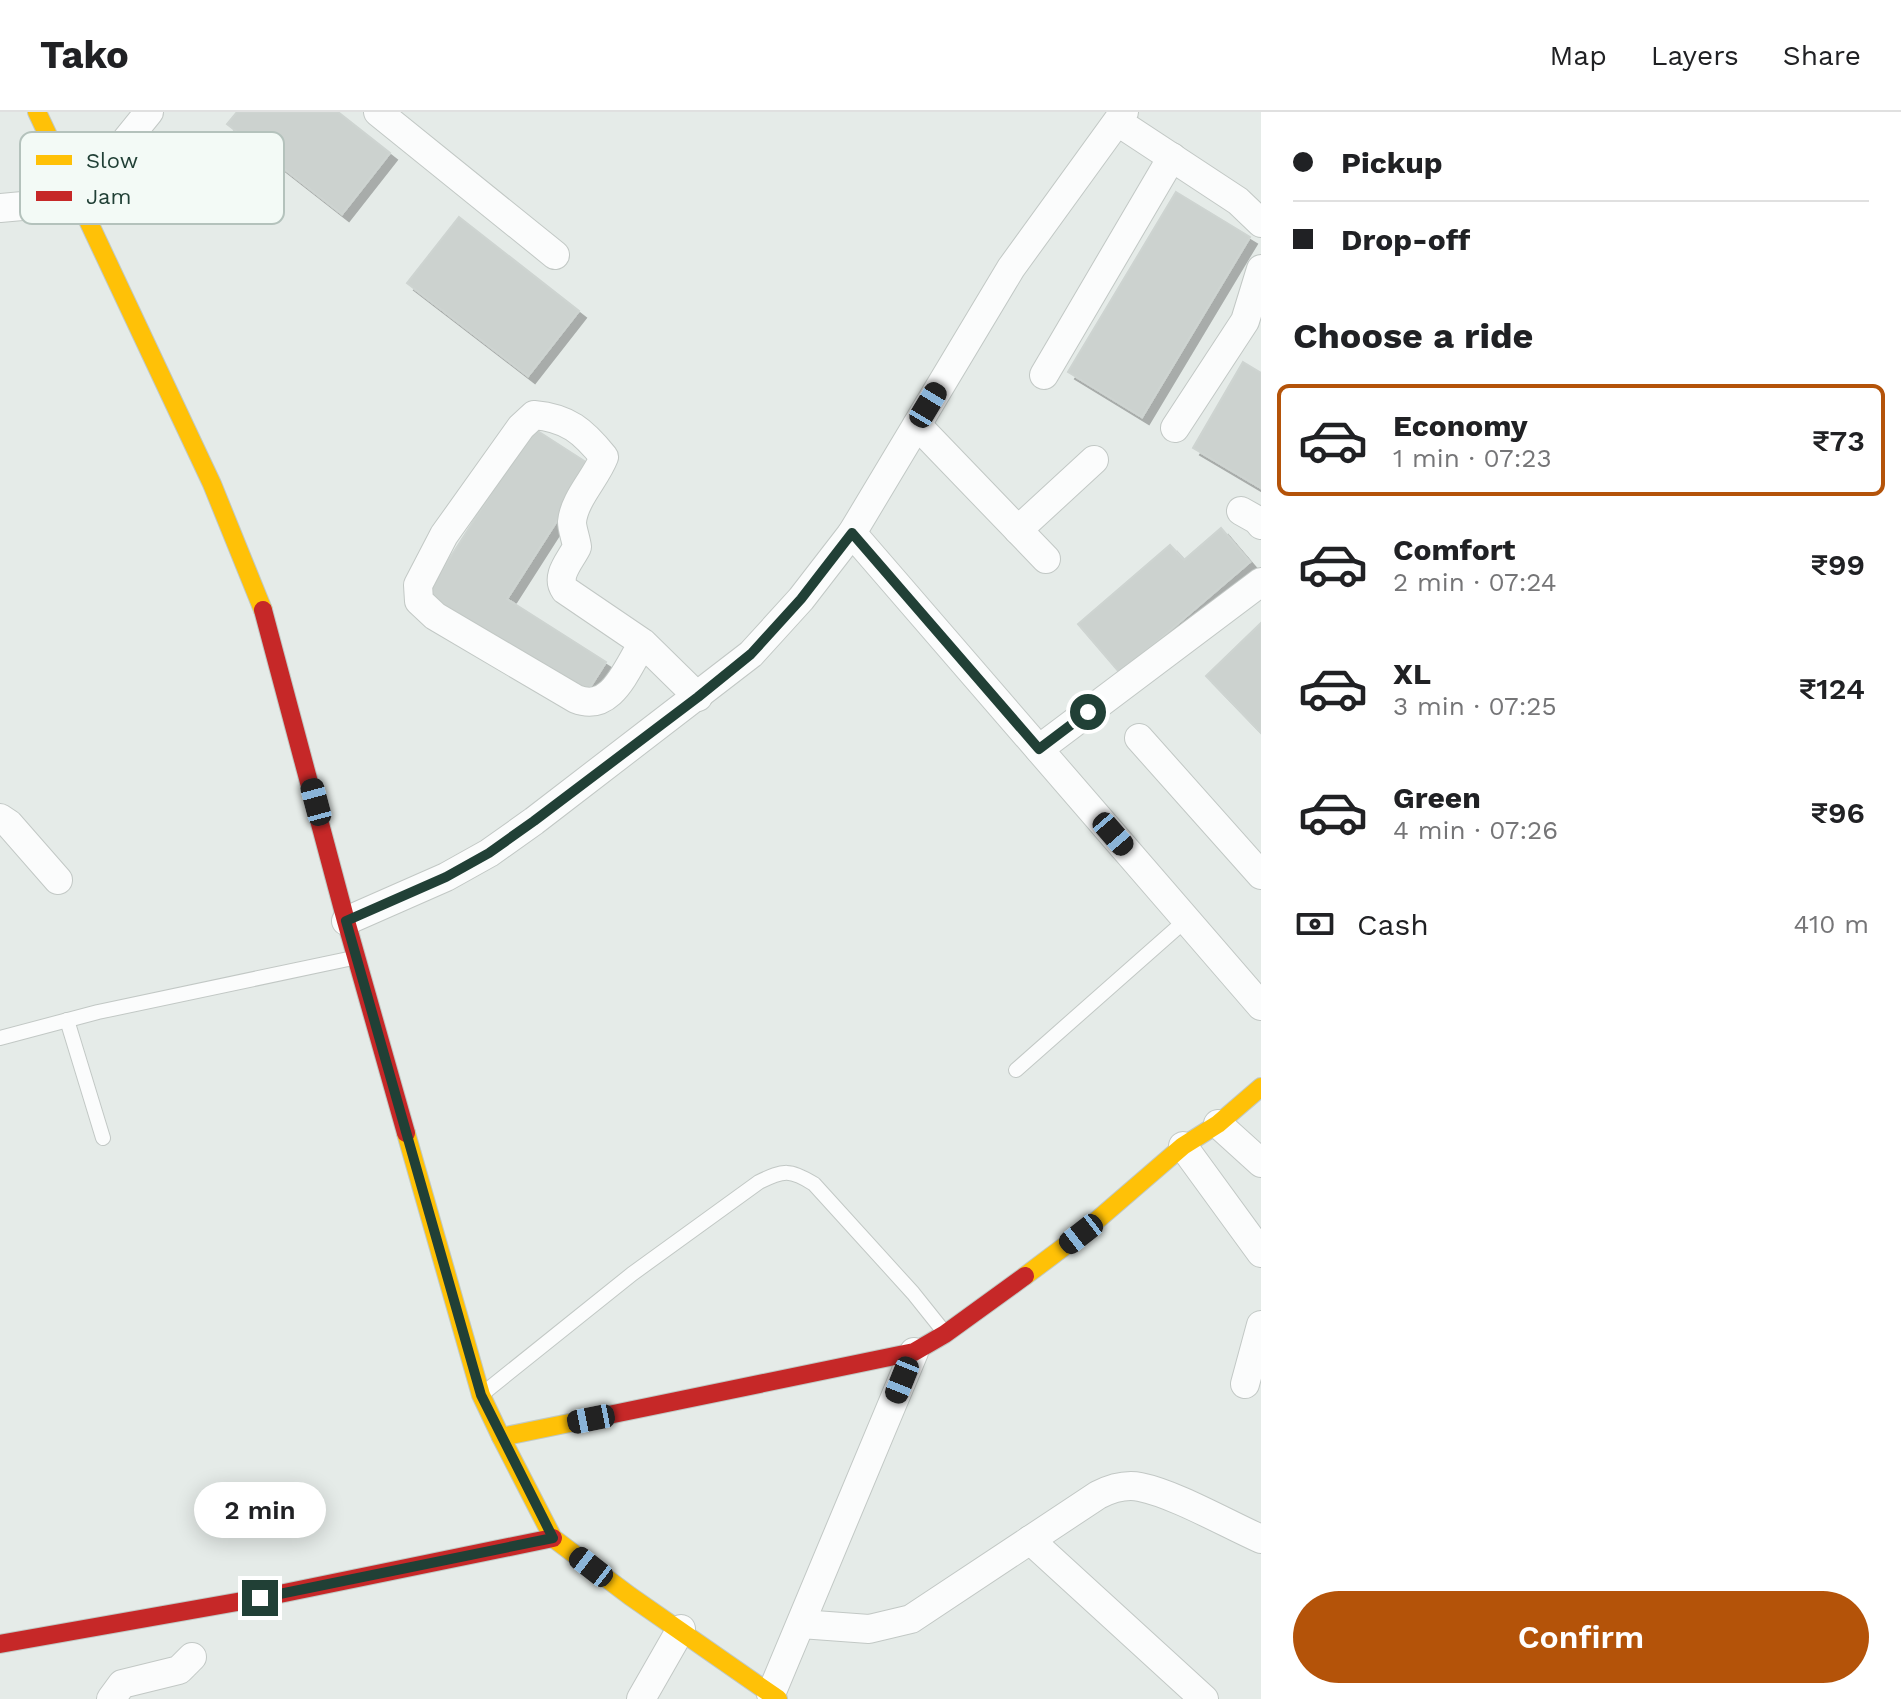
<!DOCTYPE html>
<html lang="en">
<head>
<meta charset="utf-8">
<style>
	:root { --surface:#fff; --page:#f6f6f6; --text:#202124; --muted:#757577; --line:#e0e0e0; --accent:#b45309 }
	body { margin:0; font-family:"Work Sans",sans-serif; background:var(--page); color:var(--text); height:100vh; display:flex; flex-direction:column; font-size:30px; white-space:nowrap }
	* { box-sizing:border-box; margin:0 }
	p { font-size:26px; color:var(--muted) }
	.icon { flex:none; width:44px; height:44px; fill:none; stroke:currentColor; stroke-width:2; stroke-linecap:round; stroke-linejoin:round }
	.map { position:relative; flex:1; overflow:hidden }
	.drawer { display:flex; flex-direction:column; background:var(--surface); width:640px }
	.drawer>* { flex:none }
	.banner { display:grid; align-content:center; height:176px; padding:0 32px; background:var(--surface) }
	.end { position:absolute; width:36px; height:36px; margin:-18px; border:10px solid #214036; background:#fff; box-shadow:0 0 0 4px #fff }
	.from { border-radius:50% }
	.bubble { position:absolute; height:56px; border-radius:28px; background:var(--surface); box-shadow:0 4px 20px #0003; font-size:26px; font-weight:600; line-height:56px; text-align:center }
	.car { position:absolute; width:24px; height:48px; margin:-24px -12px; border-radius:10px; box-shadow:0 0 6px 2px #0007; background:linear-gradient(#222 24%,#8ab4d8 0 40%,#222 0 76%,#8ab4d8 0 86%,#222 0) }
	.banner b { display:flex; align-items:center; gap:28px; height:76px; font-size:30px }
	.banner b+b { border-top:2px solid var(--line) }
	.banner i { width:20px; height:20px; background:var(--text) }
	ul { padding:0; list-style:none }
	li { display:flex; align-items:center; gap:24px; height:112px; margin:0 16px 12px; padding:0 16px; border:4px solid transparent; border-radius:12px }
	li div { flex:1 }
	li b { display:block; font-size:30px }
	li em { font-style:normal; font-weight:600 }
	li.on { border-color:var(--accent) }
	li>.icon { width:72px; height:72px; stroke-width:1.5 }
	h2 { padding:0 32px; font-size:36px; line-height:96px }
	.pay { display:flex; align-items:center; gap:20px; height:88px; padding:0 32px; font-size:30px }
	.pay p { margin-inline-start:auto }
	.cta { display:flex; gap:16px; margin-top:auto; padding:16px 32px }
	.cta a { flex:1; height:92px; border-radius:48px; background:var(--accent); color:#fff; font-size:32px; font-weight:600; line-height:92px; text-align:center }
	header { display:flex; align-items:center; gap:48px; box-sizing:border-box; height:112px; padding:0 40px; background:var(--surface); border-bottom:2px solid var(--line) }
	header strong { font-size:38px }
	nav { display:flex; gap:44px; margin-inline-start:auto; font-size:28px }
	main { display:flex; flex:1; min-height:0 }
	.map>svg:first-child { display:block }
	.building { fill:#ccd2cf; stroke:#ced4d1; stroke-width:2; filter:url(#shadow) }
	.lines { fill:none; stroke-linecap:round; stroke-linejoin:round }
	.lane-casing { stroke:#c2c8c5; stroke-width:16 }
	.street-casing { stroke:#c2c8c5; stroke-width:30 }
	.slow-casing { stroke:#c0c9c5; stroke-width:20 }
	.jam-casing { stroke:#c0c9c5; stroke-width:20 }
	.lane { stroke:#fbfcfc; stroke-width:14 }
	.street { stroke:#fbfcfc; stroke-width:28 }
	.slow { stroke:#ffc107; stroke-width:18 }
	.jam { stroke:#c62828; stroke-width:18 }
	.route { stroke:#214036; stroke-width:10 }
	.key { fill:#f3faf6; stroke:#b4c2bc; stroke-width:2 }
	.key-label { font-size:22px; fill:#214036 }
</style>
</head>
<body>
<header>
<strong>Tako</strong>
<nav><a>Map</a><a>Layers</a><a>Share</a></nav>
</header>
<main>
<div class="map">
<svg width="1261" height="1587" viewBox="0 0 1261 1587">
	<defs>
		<filter id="shadow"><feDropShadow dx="7" dy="7" stdDeviation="0" flood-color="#0004"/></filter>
	</defs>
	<rect width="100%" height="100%" fill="#e5ebe8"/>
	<!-- building -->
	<g class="building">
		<polygon points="237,0 338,0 390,41 342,102 227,12"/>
		<polygon points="1176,80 1250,125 1142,305 1068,260"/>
		<polygon points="459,105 579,199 528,264 407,171"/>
		<polygon points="1243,250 1261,261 1261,376 1193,336"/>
		<polygon points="533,316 592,354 507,487 606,550 585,583 427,482"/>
		<polygon points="1221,416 1250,450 1120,561 1078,512 1170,433 1184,448"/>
		<polygon points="1261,511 1261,621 1206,564"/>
	</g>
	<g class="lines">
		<defs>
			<g id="lane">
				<polyline points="67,908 103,1026"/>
				<polyline points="0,926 98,900 353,846"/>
				<polyline points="1016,958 1187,807"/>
				<path d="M486,1279l146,-117 127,-92c25,-12 31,-13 55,2l99,109 32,40"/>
			</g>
			<g id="street">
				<polyline points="378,0 555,143"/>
				<polyline points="1118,10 1238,89 1261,111"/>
				<polyline points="0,96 77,89 149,0"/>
				<polyline points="1044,263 1172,45"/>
				<polyline points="917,313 1046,447"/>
				<polyline points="1175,316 1245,209 1261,157"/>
				<polyline points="1241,399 1257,408 1261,413"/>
				<polyline points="1018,418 1094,348"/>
				<polyline points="852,421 1261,894"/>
				<path d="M643,531l-78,-53c-10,-14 5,-29 12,-43 -1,-8 -5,-18 -5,-25 2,-23 24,-44 32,-65 -21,-26 -36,-39 -70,-42l-13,12 -77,108 -26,50 1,16 16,15 141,83c36,14 50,-30 67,-56l55,54"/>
				<polyline points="1139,626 1261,763"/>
				<polyline points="1039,637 1261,470"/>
				<polyline points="0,706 9,712 58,768"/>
				<polyline points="346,809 446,765 489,741 534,709 751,542 801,487 852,421 1011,156 1124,0"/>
				<polyline points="1218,1012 1261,1051"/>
				<polyline points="1183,1034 1261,1141"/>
				<polyline points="1245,1272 1261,1213"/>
				<polyline points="1030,1428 1204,1587"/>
				<path d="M801,1512l68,5 42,-10 187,-124c14,-7 27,-11 42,-8 35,7 87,37 121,52"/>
				<polyline points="771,1582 914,1240"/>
				<polyline points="111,1587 122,1572 179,1558 192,1545"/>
				<polyline points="641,1587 681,1517"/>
			</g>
			<g id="slow">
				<polyline points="37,0 212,372 263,498"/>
				<polyline points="406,1021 481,1283 501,1325 594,1306"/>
				<polyline points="1025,1164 1081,1122 1183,1034 1218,1012 1261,975"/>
				<polyline points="501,1325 553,1426 630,1484 778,1587"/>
			</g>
			<g id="jam">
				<polyline points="263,498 346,809 406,1021"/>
				<polyline points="594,1306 914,1240 945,1222 1025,1164"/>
				<polyline points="0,1532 260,1486 553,1426"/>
			</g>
		</defs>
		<!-- lane casing -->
		<use href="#lane" class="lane-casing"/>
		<!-- street casing -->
		<use href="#street" class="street-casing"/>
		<!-- slow casing -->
		<use href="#slow" class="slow-casing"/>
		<!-- jam casing -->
		<use href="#jam" class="jam-casing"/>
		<!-- lane -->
		<use href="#lane" class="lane"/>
		<!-- street -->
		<use href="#street" class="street"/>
		<!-- slow -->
		<use href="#slow" class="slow"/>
		<!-- jam -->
		<use href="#jam" class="jam"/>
	</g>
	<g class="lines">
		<!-- route -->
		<polyline class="route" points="260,1486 553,1426 481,1283 346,809 446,765 489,741 534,709 698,585 751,542 801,487 852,421 1039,637 1088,600"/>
	</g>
	<!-- legend -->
	<rect x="20" y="20" width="264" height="92" rx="12" class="key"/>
	<rect x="36" y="43" width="36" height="10" fill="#ffc107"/>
	<rect x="36" y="79" width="36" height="10" fill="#c62828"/>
	<g class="key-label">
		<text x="86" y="56">Slow</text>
		<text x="86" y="92">Jam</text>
	</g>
</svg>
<i class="end from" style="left:1088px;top:600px"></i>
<i class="end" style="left:260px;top:1486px"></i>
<div class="bubble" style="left:194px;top:1370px;width:132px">2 min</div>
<i class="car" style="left:928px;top:293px;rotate:31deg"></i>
<i class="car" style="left:316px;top:690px;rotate:345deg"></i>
<i class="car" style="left:1113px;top:722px;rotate:139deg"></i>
<i class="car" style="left:1081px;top:1122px;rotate:232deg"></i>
<i class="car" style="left:902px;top:1268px;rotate:202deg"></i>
<i class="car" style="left:591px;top:1307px;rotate:259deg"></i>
<i class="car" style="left:591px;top:1455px;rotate:308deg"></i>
</div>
<section class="drawer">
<div class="banner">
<b><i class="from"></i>Pickup</b>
<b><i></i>Drop-off</b>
</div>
<h2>Choose a ride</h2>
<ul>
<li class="on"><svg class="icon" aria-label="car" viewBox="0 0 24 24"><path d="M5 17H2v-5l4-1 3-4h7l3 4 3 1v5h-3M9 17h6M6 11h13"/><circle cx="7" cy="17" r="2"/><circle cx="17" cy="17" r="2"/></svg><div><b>Economy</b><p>1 min · 07:23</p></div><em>₹73</em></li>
<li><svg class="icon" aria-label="car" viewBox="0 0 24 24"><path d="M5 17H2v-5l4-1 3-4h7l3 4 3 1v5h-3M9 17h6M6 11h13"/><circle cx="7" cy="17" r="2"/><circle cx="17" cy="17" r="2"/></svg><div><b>Comfort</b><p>2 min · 07:24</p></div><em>₹99</em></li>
<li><svg class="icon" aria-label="car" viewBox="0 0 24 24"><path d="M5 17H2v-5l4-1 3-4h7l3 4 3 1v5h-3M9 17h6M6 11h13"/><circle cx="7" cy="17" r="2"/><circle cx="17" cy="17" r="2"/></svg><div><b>XL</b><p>3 min · 07:25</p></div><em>₹124</em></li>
<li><svg class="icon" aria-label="car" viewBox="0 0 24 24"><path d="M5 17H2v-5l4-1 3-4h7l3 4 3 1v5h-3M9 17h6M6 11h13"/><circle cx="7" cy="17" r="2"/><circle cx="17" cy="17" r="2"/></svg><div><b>Green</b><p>4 min · 07:26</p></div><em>₹96</em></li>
</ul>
<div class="pay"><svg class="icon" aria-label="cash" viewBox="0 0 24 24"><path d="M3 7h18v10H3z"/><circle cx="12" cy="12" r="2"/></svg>Cash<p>410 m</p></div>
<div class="cta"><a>Confirm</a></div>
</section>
</main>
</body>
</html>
